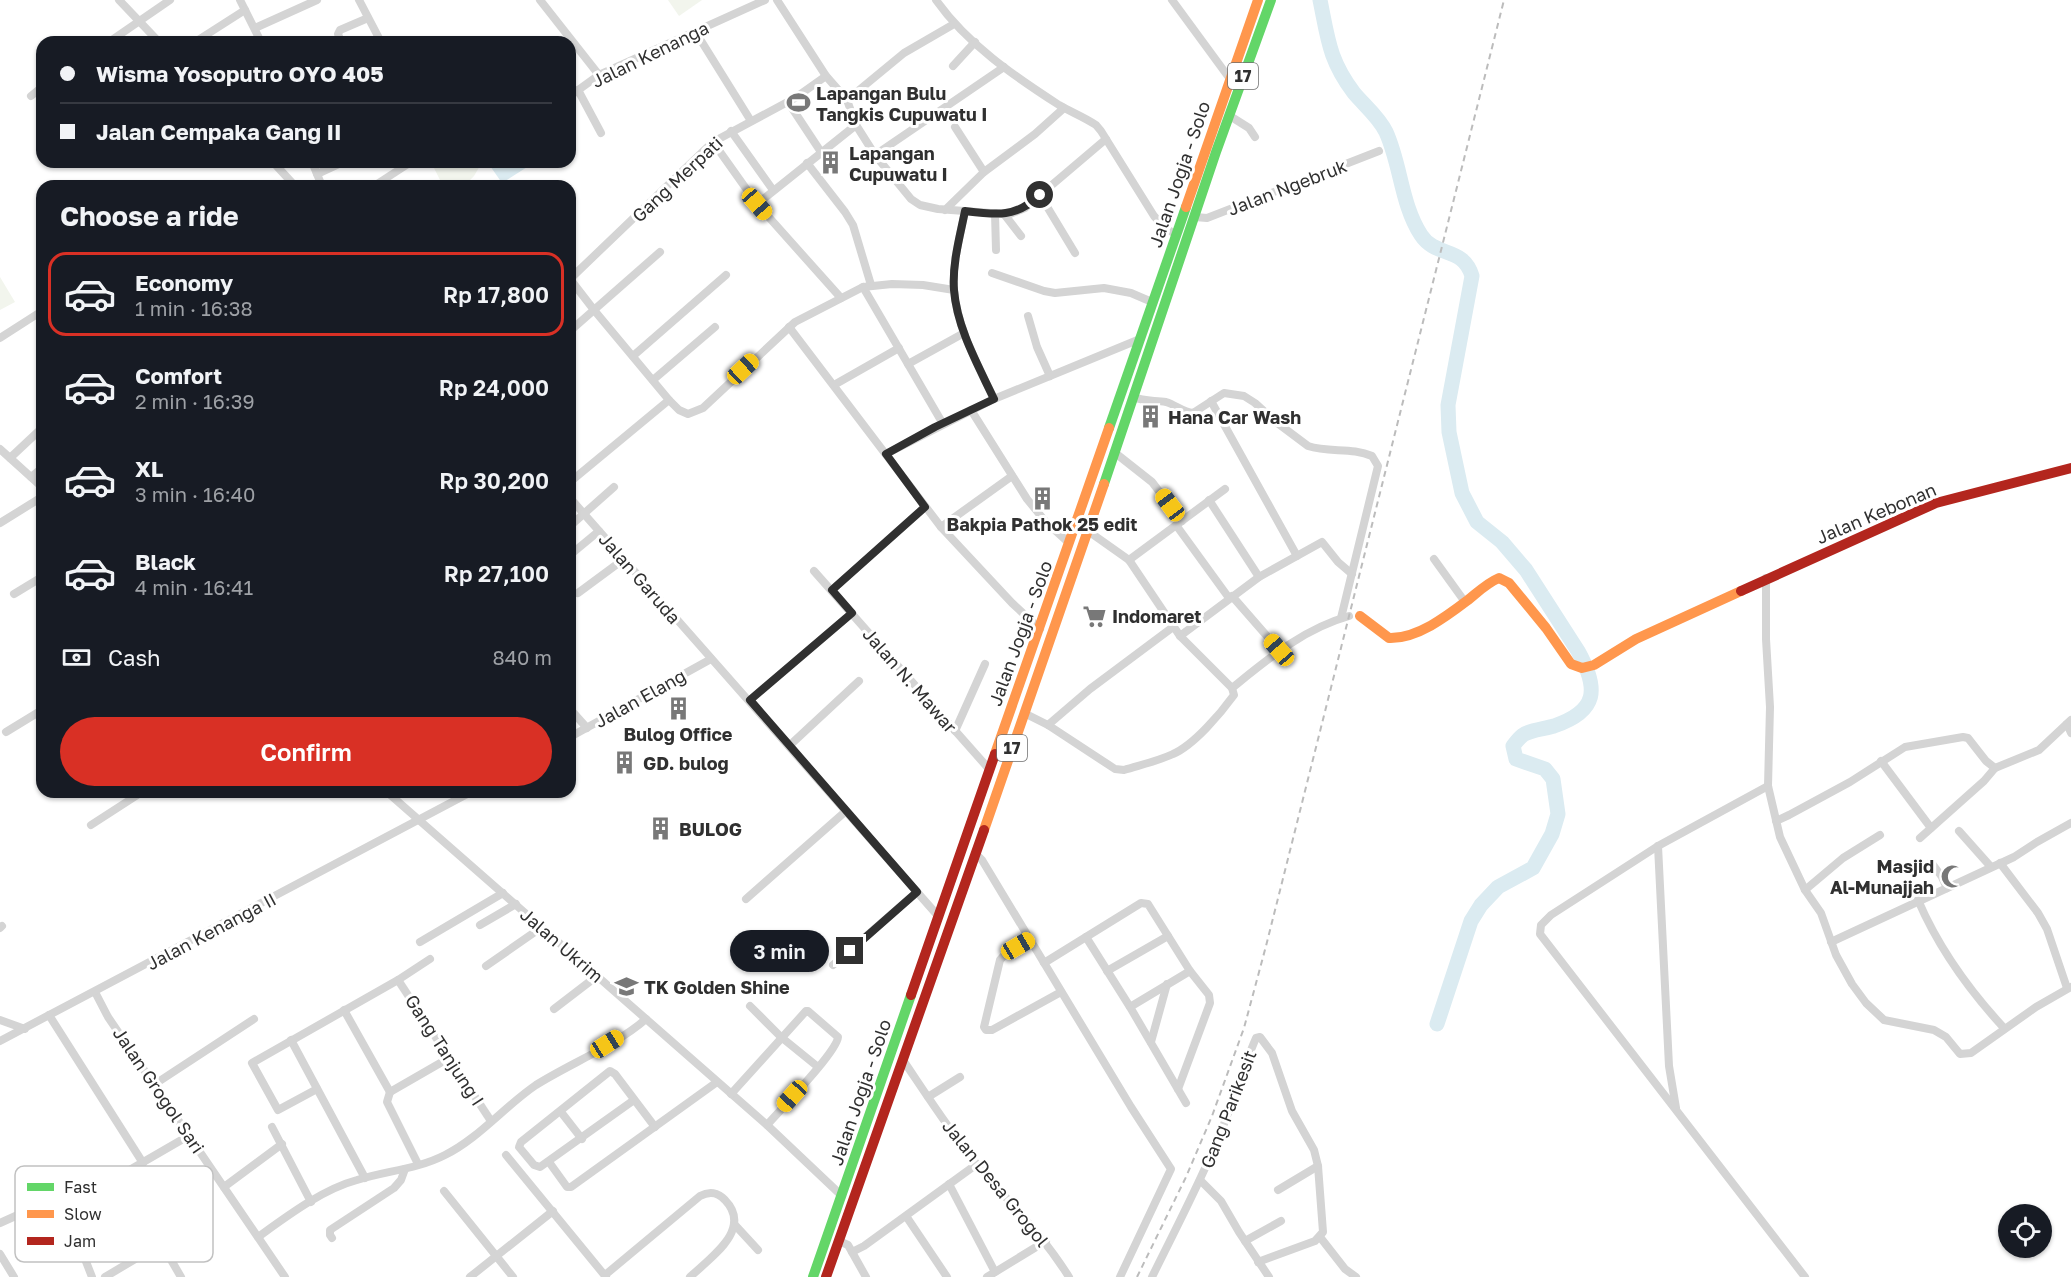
<!DOCTYPE html>
<html lang="en">
<head>
<meta charset="utf-8">
<style>
	:root { --surface:#171b24; --page:#242831; --text:#f1f3f6; --muted:#9ea1a6; --line:#363941; --accent:#d93025 }
	body { margin:0; font-family:"Golos Text",sans-serif; background:var(--page); color:var(--text); height:100vh; display:flex; flex-direction:column; font-size:22px; white-space:nowrap }
	* { box-sizing:border-box; margin:0 }
	p { font-size:20px; color:var(--muted) }
	.icon { flex:none; width:33px; height:33px; fill:none; stroke:currentColor; stroke-width:2; stroke-linecap:round; stroke-linejoin:round }
	.map { position:relative; flex:1; overflow:hidden }
	.details { position:absolute; left:36px; top:180px; width:540px; height:618px; display:flex; flex-direction:column; background:var(--surface); border-radius:18px; box-shadow:0 2px 4px #0004 }
	.details>* { flex:none }
	.hud { position:absolute; left:36px; top:36px; width:540px; height:132px; border-radius:18px; box-shadow:0 2px 4px #0004; display:grid; align-content:center; height:132px; padding:0 24px; background:var(--surface) }
	.fabs { position:absolute; left:1998px; top:1204px; display:grid; gap:12px }
	.fabs a { display:grid; place-items:center; width:54px; height:54px; border-radius:50%; background:var(--surface); box-shadow:0 2px 4px #0004; font-size:30px }
	.end { position:absolute; width:27px; height:27px; margin:-14px; border:8px solid #303030; background:#fff; box-shadow:0 0 0 3px #fff }
	.from { border-radius:50% }
	.bubble { position:absolute; height:42px; border-radius:21px; background:var(--surface); box-shadow:0 2px 4px #0004; font-size:20px; font-weight:600; line-height:42px; text-align:center }
	.car { position:absolute; width:18px; height:36px; margin:-18px -9px; border-radius:8px; box-shadow:0 0 4px 2px #0007; background:linear-gradient(#f5c518 24%,#345 0 40%,#f5c518 0 76%,#345 0 86%,#f5c518 0) }
	.hud b { display:flex; align-items:center; gap:21px; height:57px; font-size:22px }
	.hud b+b { border-top:2px solid var(--line) }
	.hud i { width:15px; height:15px; background:var(--text) }
	ul { padding:0; list-style:none }
	li { display:flex; align-items:center; gap:18px; height:84px; margin:0 12px 9px; padding:0 12px; border:3px solid transparent; border-radius:18px }
	li div { flex:1 }
	li b { display:block; font-size:22px }
	li em { font-style:normal; font-weight:600 }
	li.on { border-color:var(--accent) }
	li>.icon { width:54px; height:54px; stroke-width:1.5 }
	h2 { padding:0 24px; font-size:27px; line-height:72px }
	.pay { display:flex; align-items:center; gap:15px; height:66px; padding:0 24px; font-size:22px }
	.pay p { margin-inline-start:auto }
	.cta { display:flex; gap:12px; margin-top:auto; padding:12px 24px }
	.cta a { flex:1; height:69px; border-radius:36px; background:var(--accent); color:#fff; font-size:24px; font-weight:600; line-height:69px; text-align:center }
	.map>svg:first-child { display:block }
	.green { fill:#f2f5ed }
	.water { fill:#dbebf1 }
	.lines { fill:none; stroke-linecap:round; stroke-linejoin:round }
	.river { stroke:#dbebf1; stroke-width:15 }
	.street { stroke:#d4d4d4; stroke-width:8 }
	.fast { stroke:#63d668; stroke-width:10 }
	.slow { stroke:#ff974d; stroke-width:10 }
	.jam { stroke:#b3261e; stroke-width:10 }
	.rail { stroke:#bcbcbc; stroke-width:2; stroke-dasharray:6 4.5; stroke-linecap:butt }
	.route { stroke:#303030; stroke-width:8 }
	.labels { text-anchor:middle; dominant-baseline:central; stroke-width:6; stroke-linejoin:round; paint-order:stroke }
	.shield { fill:#fff; stroke:#6e6e6e; stroke-width:1.5 }
	.shield-label { font-size:16px; font-weight:bold; fill:#303030 }
	.street-label { font-size:18px; fill:#303030; stroke:#fff }
	.poi-label { font-size:18px; font-weight:bold; fill:#303030; stroke:#fff; text-anchor:start }
	.key { fill:#fff; stroke:#c1c1c1; stroke-width:1.5 }
	.key-label { font-size:16px; fill:#303030 }
</style>
</head>
<body>
<div class="map">
<svg width="2071" height="1277" viewBox="0 0 2071 1277">
	<rect width="100%" height="100%" fill="#fff"/>
	<!-- green -->
	<g class="green">
		<polygon points="668,0 702,0 679,16"/>
		<polygon points="431,162 479,162 481,164 474,176 467,183 467,186 443,186"/>
		<polygon points="0,277 15,302 0,310"/>
	</g>
	<!-- water -->
	<polygon class="water" points="490,162 535,162 502,183 488,163"/>
	<g class="lines">
		<!-- river -->
		<path class="river" d="M1320,0c8,39 9,60 34,93 10,12 25,24 32,39 15,33 15,72 35,103 15,23 42,11 51,41l-24,129 1,27 13,61 15,29 25,20 24,28 52,81c21,38 20,60 -24,75 -10,3 -24,4 -31,9 -4,3 -7,7 -10,11l3,13 29,10 8,10 5,35 -6,20 -19,34 -35,19 -17,18 -10,16 -34,103"/>
		<!-- street -->
		<g class="street">
			<polyline points="119,0 159,42"/>
			<polyline points="240,0 261,42"/>
			<polyline points="359,0 381,42"/>
			<polyline points="540,0 599,75"/>
			<polyline points="777,0 826,76 847,100 856,125 875,155 911,199 920,205 938,209 1004,214 1010,214 1025,208 1033,201 1106,139"/>
			<path d="M936,0c31,44 78,76 123,105 12,7 25,12 37,20l5,6 53,85 10,11 11,7"/>
			<polyline points="1172,0 1230,79"/>
			<polyline points="255,28 317,0"/>
			<polyline points="695,31 751,121"/>
			<polyline points="109,42 170,0"/>
			<polyline points="195,42 245,10"/>
			<polyline points="341,42 338,34 340,30 368,18"/>
			<polyline points="953,66 975,42"/>
			<polyline points="578,90 601,133"/>
			<polyline points="31,96 42,87"/>
			<polyline points="570,96 599,75 765,0"/>
			<polyline points="847,100 904,53 954,24"/>
			<polyline points="788,102 821,152"/>
			<polyline points="1230,116 1249,128 1255,137"/>
			<polyline points="955,127 984,172"/>
			<polyline points="731,131 773,190"/>
			<polyline points="713,142 757,204 841,298"/>
			<polyline points="875,155 1004,67"/>
			<polyline points="273,162 295,186"/>
			<polyline points="312,162 322,186"/>
			<polyline points="151,163 152,162"/>
			<polyline points="807,163 845,212 853,225 871,285"/>
			<polyline points="317,174 343,162"/>
			<polyline points="374,186 411,162"/>
			<polyline points="1040,195 1075,253"/>
			<polyline points="757,204 856,125"/>
			<polyline points="945,210 984,172 1035,134 1064,108"/>
			<path d="M965,211c-5,25 -13,53 -11,79 3,38 24,75 40,109"/>
			<polyline points="995,213 996,250"/>
			<polyline points="1004,214 1021,236"/>
			<polyline points="1195,217 1207,218 1379,151"/>
			<polyline points="992,273 1044,291 1055,293 1104,288 1131,293 1152,302"/>
			<polyline points="570,279 594,310 669,400 679,410 688,414 703,408 795,322 863,287 892,284 923,285 954,290"/>
			<polyline points="570,279 713,142 795,98 826,76"/>
			<polyline points="863,287 943,424"/>
			<polyline points="1028,316 1037,347 1050,376"/>
			<polyline points="789,327 941,527 1012,603 1040,629"/>
			<polyline points="570,331 660,252"/>
			<polyline points="0,338 42,311"/>
			<polyline points="633,356 726,275"/>
			<polyline points="908,364 964,333"/>
			<polyline points="653,380 715,327"/>
			<polyline points="834,385 899,348"/>
			<path d="M1133,397c12,5 22,3 33,5 10,3 17,10 27,11l31,-20 20,3 11,7 21,19 32,24c21,7 44,1 64,10l6,10 -37,152"/>
			<polyline points="1211,401 1297,556"/>
			<polyline points="971,410 1027,499 1045,521 1069,543"/>
			<polyline points="0,449 42,487"/>
			<polyline points="1114,452 1152,482 1182,521"/>
			<polyline points="886,454 994,399 1140,339"/>
			<polyline points="10,458 42,428"/>
			<polyline points="31,477 42,468"/>
			<polyline points="570,482 669,400"/>
			<polyline points="570,498 939,917"/>
			<polyline points="1209,500 1259,577"/>
			<polyline points="0,523 42,497"/>
			<polyline points="1176,525 1229,598"/>
			<polyline points="570,526 614,487"/>
			<polyline points="941,527 1012,476"/>
			<polyline points="570,555 599,531"/>
			<polyline points="1434,559 1465,602"/>
			<polyline points="1129,560 1225,489"/>
			<polyline points="814,571 989,769"/>
			<polyline points="1766,578 1766,639 1770,707 1768,786 1780,837 1805,890 1821,913 1836,955 1852,984 1866,1003 1884,1020 1934,1030 1946,1037 1960,1054 1971,1053 2036,1007 2071,987"/>
			<polyline points="832,590 925,507"/>
			<polyline points="578,593 624,559"/>
			<polyline points="14,594 42,577"/>
			<polyline points="1232,596 1279,650"/>
			<polyline points="1180,636 1259,577 1322,542 1338,562 1352,574"/>
			<path d="M1232,688c36,-29 71,-59 117,-72"/>
			<polyline points="750,700 852,613"/>
			<polyline points="570,709 587,728"/>
			<path d="M1024,713l24,12 67,44 9,1c16,-5 34,-9 49,-16 21,-9 48,-41 61,-59l-2,-7 -52,-52 -51,-76 -41,-29"/>
			<polyline points="2067,724 2071,733"/>
			<polyline points="1048,725 1090,689 1173,627"/>
			<polyline points="955,731 985,664"/>
			<polyline points="6,732 42,710"/>
			<polyline points="570,737 711,659"/>
			<polyline points="789,746 859,681"/>
			<polyline points="1881,761 1931,828"/>
			<polyline points="1768,786 1658,846 1551,915 1541,925 1540,934 1805,1277"/>
			<polyline points="387,792 767,1125 842,1196"/>
			<polyline points="1776,821 1789,815 1850,782 1905,747 1963,737 1968,738 1986,761 1995,768 2039,750 2071,720"/>
			<polyline points="91,825 142,792"/>
			<polyline points="1959,831 1991,867"/>
			<polyline points="1920,838 1984,781 1995,768"/>
			<polyline points="1658,846 1669,1066 1676,1108"/>
			<polyline points="976,854 982,860 1131,1107 1171,1169 1120,1277"/>
			<polyline points="1931,862 1942,877 1947,888"/>
			<polyline points="2000,863 2038,913 2047,929 2067,988"/>
			<polyline points="1805,890 1843,858 1880,835"/>
			<polyline points="746,899 846,811"/>
			<path d="M1918,900c21,49 50,89 86,128"/>
			<polyline points="480,925 516,904"/>
			<polyline points="0,928 2,926"/>
			<polyline points="1086,937 1130,1007 1186,1103"/>
			<polyline points="1029,939 1007,952 1000,960 984,1027 986,1030 992,1030 1061,992"/>
			<polyline points="420,942 503,893"/>
			<polyline points="1831,942 2014,857 2037,842 2071,823"/>
			<polyline points="1044,963 1141,903 1148,904 1190,971 1209,995 1210,1003 1178,1089"/>
			<polyline points="833,965 917,892"/>
			<polyline points="486,966 542,927"/>
			<polyline points="1107,971 1168,936"/>
			<polyline points="398,980 491,1121"/>
			<polyline points="95,992 108,1017 285,1277"/>
			<polyline points="750,1006 781,1037 818,1067"/>
			<polyline points="1130,1007 1190,971"/>
			<polyline points="554,1009 597,976"/>
			<polyline points="344,1010 390,1092 449,1058"/>
			<polyline points="49,1015 143,1163"/>
			<polyline points="0,1020 25,1029"/>
			<polyline points="291,1040 365,1178"/>
			<polyline points="0,1041 471,792"/>
			<polyline points="1151,1042 1167,984"/>
			<path d="M903,1060c23,34 46,70 72,102 33,40 66,70 94,115"/>
			<polyline points="155,1084 254,1019"/>
			<polyline points="317,1089 278,1110 252,1063 398,980 430,959"/>
			<polyline points="390,1092 387,1102 418,1164"/>
			<path d="M731,1094l75,-83h2l30,26c-1,15 -58,73 -71,88"/>
			<polyline points="928,1097 960,1077"/>
			<polyline points="634,1100 540,1167 534,1165 519,1147 521,1142 610,1071 615,1074 655,1127"/>
			<polyline points="561,1112 582,1139"/>
			<polyline points="272,1127 311,1202"/>
			<polyline points="506,1155 606,1277"/>
			<polyline points="549,1162 567,1187 571,1187 717,1082"/>
			<polyline points="127,1172 143,1196 149,1222 181,1277"/>
			<polyline points="1200,1180 1221,1201 1239,1232 1269,1277"/>
			<polyline points="949,1184 995,1272"/>
			<polyline points="224,1187 282,1144"/>
			<polyline points="1278,1190 1318,1166"/>
			<polyline points="444,1191 513,1277"/>
			<polyline points="64,1205 92,1277"/>
			<polyline points="906,1216 947,1277"/>
			<polyline points="0,1223 31,1209 76,1201 190,1135"/>
			<polyline points="735,1225 758,1250"/>
			<path d="M258,1237c29,-21 65,-48 99,-57 29,-9 61,-11 88,-25 34,-17 60,-49 91,-70 35,-22 79,-39 110,-66"/>
			<polyline points="1320,1237 1345,1269 1356,1277"/>
			<polyline points="332,1238 330,1235 330,1230 394,1188 401,1180 405,1169"/>
			<polyline points="839,1241 848,1245 852,1252 864,1246 977,1164"/>
			<polyline points="1245,1241 1281,1221"/>
			<polyline points="852,1252 866,1277"/>
			<polyline points="0,1254 14,1277"/>
			<path d="M605,1275l95,-79c9,-5 18,-4 25,4 28,29 -14,57 -35,77"/>
			<polyline points="105,1277 147,1252"/>
			<polyline points="470,1277 553,1211"/>
			<polyline points="987,1277 1046,1241"/>
			<path d="M1152,1277c23,-47 48,-94 68,-143 13,-31 22,-64 36,-96l4,-1 12,16 20,58 22,39 4,16 5,66 -8,9 -57,21"/>
		</g>
		<!-- fast -->
		<g class="fast">
			<polyline points="1109,428 1186,207"/>
			<polyline points="1104,484 1216,152 1271,0"/>
			<polyline points="813,1277 911,995"/>
		</g>
		<!-- slow -->
		<g class="slow">
			<polyline points="1186,207 1258,0"/>
			<path d="M1360,616l29,22c28,1 58,-22 79,-38 10,-8 19,-17 31,-22l10,5 37,45 25,36 11,4 12,-3 42,-26 105,-48"/>
			<polyline points="995,754 1109,428"/>
			<polyline points="984,830 1104,484"/>
		</g>
		<!-- jam -->
		<g class="jam">
			<polyline points="1741,591 1936,503 2071,468"/>
			<polyline points="911,995 995,754"/>
			<polyline points="826,1277 984,830"/>
		</g>
		<!-- rail -->
		<polyline class="rail" points="1137,1277 1186,1177 1212,1116 1244,1028 1266,946 1504,0"/>
	</g>
	<g class="lines">
		<!-- route -->
		<path class="route" d="M850,951l67,-59 -167,-192 102,-87 -20,-23 93,-83 -39,-53 49,-27 59,-28c-16,-34 -37,-71 -40,-109 -2,-26 6,-54 11,-79 31,4 51,7 75,-16"/>
	</g>
	<!-- icons -->
	<defs>
		<symbol id="stadium-bare" viewBox="-9 -9 18 18"><path d="M0-5a6.5 5 0 1 0 0 10a6.5 5 0 1 0 0-10ZM-3.5-1.8h7v3.6h-7Z" fill="#787878" stroke="#fff" stroke-width="2.5" paint-order="stroke"/></symbol>
		<symbol id="building-bare" viewBox="-9 -9 18 18"><path d="M-4-6H4V6H1V3H-1V6H-4ZM-2.5-4.3h1.7v1.8h-1.7ZM.8-4.3h1.7v1.8H.8ZM-2.5-1h1.7V.8h-1.7ZM.8-1h1.7V.8H.8Z" fill="#787878" stroke="#fff" stroke-width="2.5" paint-order="stroke"/></symbol>
		<symbol id="supermarket-bare" viewBox="-9 -9 18 18"><path d="M-6-5.5h2.5l.6 2H6L4.5 2H-2.5L-4.4-4H-6ZM-1.5 3.2a1.3 1.3 0 1 0 .1 0ZM3 3.2a1.3 1.3 0 1 0 .1 0Z" fill="#787878" stroke="#fff" stroke-width="2.5" paint-order="stroke"/></symbol>
		<symbol id="mosque-bare" viewBox="-9 -9 18 18"><path d="M3.5-4.9A6 6 0 1 0 3.5 4.9A5 5 0 1 1 3.5-4.9Z" fill="#787878" stroke="#fff" stroke-width="2.5" paint-order="stroke"/></symbol>
		<symbol id="school-bare" viewBox="-9 -9 18 18"><path d="M0-5L7-2L0 1L-7-2ZM-4 1L0 2.5L4 1V4Q0 6-4 4Z" fill="#787878" stroke="#fff" stroke-width="2.5" paint-order="stroke"/></symbol>
	</defs>
	<g fill-rule="evenodd">
		<use href="#stadium-bare" x="782" y="86" width="33" height="33"/>
		<use href="#building-bare" x="814" y="146" width="33" height="33"/>
		<use href="#building-bare" x="1134" y="400" width="33" height="33"/>
		<use href="#building-bare" x="1026" y="482" width="33" height="33"/>
		<use href="#supermarket-bare" x="1078" y="600" width="33" height="33"/>
		<use href="#building-bare" x="662" y="692" width="33" height="33"/>
		<use href="#building-bare" x="608" y="746" width="33" height="33"/>
		<use href="#building-bare" x="644" y="812" width="33" height="33"/>
		<use href="#mosque-bare" x="1936" y="860" width="33" height="33"/>
		<use href="#school-bare" x="610" y="970" width="33" height="33"/>
	</g>
	<g class="labels">
		<!-- shield labels -->
		<g class="shield">
			<rect x="1228" y="63" width="30" height="26" rx="4.5"/>
			<rect x="997" y="735" width="30" height="26" rx="4.5"/>
		</g>
		<g class="shield-label">
			<text x="1243" y="76">17</text>
			<text x="1012" y="748">17</text>
		</g>
		<!-- street labels -->
		<g class="street-label">
			<text transform="translate(650 54) rotate(-26)">Jalan Kenanga</text>
			<text transform="translate(1179 174) rotate(-71)">Jalan Jogja - Solo</text>
			<text transform="translate(677 179) rotate(-43)">Gang Merpati</text>
			<text transform="translate(1287 187) rotate(-21)">Jalan Ngebruk</text>
			<text transform="translate(1876 513) rotate(-23)">Jalan Kebonan</text>
			<text transform="translate(640 578) rotate(49)">Jalan Garuda</text>
			<text transform="translate(1020 633) rotate(-70)">Jalan Jogja - Solo</text>
			<text transform="translate(910 680) rotate(49)">Jalan N. Mawar</text>
			<text transform="translate(640 698) rotate(-29)">Jalan Elang</text>
			<text transform="translate(211 931) rotate(-28)">Jalan Kenanga II</text>
			<text transform="translate(562 945) rotate(41)">Jalan Ukrim</text>
			<text transform="translate(445 1050) rotate(57)">Gang Tanjung I</text>
			<text transform="translate(159 1090) rotate(56)">Jalan Grogol Sari</text>
			<text transform="translate(860 1092) rotate(-71)">Jalan Jogja - Solo</text>
			<text transform="translate(1228 1109) rotate(-69)">Gang Parikesit</text>
			<text transform="translate(996 1183) rotate(51)">Jalan Desa Grogol</text>
		</g>
		<!-- poi labels -->
		<g class="poi-label">
			<text x="816" y="93">Lapangan Bulu<tspan x="816" dy="21">Tangkis Cupuwatu I</tspan></text>
			<text x="849" y="153">Lapangan<tspan x="849" dy="21">Cupuwatu I</tspan></text>
			<text x="1168" y="417">Hana Car Wash</text>
			<text x="1042" y="524" text-anchor="middle">Bakpia Pathok 25 edit</text>
			<text x="1112" y="616">Indomaret</text>
			<text x="678" y="734" text-anchor="middle">Bulog Office</text>
			<text x="643" y="763">GD. bulog</text>
			<text x="679" y="829">BULOG</text>
			<text x="1934" y="866" text-anchor="end">Masjid<tspan x="1934" dy="21">Al-Munajjah</tspan></text>
			<text x="644" y="987">TK Golden Shine</text>
		</g>
	</g>
	<!-- legend -->
	<rect x="15" y="1166" width="198" height="96" rx="9" class="key"/>
	<rect x="27" y="1183" width="27" height="8" fill="#63d668"/>
	<rect x="27" y="1210" width="27" height="8" fill="#ff974d"/>
	<rect x="27" y="1237" width="27" height="8" fill="#b3261e"/>
	<g class="key-label">
		<text x="64" y="1193">Fast</text>
		<text x="64" y="1220">Slow</text>
		<text x="64" y="1247">Jam</text>
	</g>
</svg>
<div class="fabs">
<a><svg class="icon" aria-label="locate" viewBox="0 0 24 24"><circle cx="12" cy="12" r="6"/><path d="M12 2v4M12 18v4M2 12h4M18 12h4"/></svg></a>
</div>
<i class="end from" style="left:1040px;top:195px"></i>
<i class="end" style="left:850px;top:951px"></i>
<div class="bubble" style="left:730px;top:930px;width:99px">3 min</div>
<i class="car" style="left:757px;top:204px;rotate:139deg"></i>
<i class="car" style="left:743px;top:369px;rotate:47deg"></i>
<i class="car" style="left:1170px;top:505px;rotate:323deg"></i>
<i class="car" style="left:1279px;top:650px;rotate:319deg"></i>
<i class="car" style="left:1018px;top:946px;rotate:60deg"></i>
<i class="car" style="left:607px;top:1044px;rotate:58deg"></i>
<i class="car" style="left:792px;top:1096px;rotate:222deg"></i>
<div class="hud">
<b><i class="from"></i>Wisma Yosoputro OYO 405</b>
<b><i></i>Jalan Cempaka Gang II</b>
</div>
<section class="details">
<h2>Choose a ride</h2>
<ul>
<li class="on"><svg class="icon" aria-label="car" viewBox="0 0 24 24"><path d="M5 17H2v-5l4-1 3-4h7l3 4 3 1v5h-3M9 17h6M6 11h13"/><circle cx="7" cy="17" r="2"/><circle cx="17" cy="17" r="2"/></svg><div><b>Economy</b><p>1 min · 16:38</p></div><em>Rp 17,800</em></li>
<li><svg class="icon" aria-label="car" viewBox="0 0 24 24"><path d="M5 17H2v-5l4-1 3-4h7l3 4 3 1v5h-3M9 17h6M6 11h13"/><circle cx="7" cy="17" r="2"/><circle cx="17" cy="17" r="2"/></svg><div><b>Comfort</b><p>2 min · 16:39</p></div><em>Rp 24,000</em></li>
<li><svg class="icon" aria-label="car" viewBox="0 0 24 24"><path d="M5 17H2v-5l4-1 3-4h7l3 4 3 1v5h-3M9 17h6M6 11h13"/><circle cx="7" cy="17" r="2"/><circle cx="17" cy="17" r="2"/></svg><div><b>XL</b><p>3 min · 16:40</p></div><em>Rp 30,200</em></li>
<li><svg class="icon" aria-label="car" viewBox="0 0 24 24"><path d="M5 17H2v-5l4-1 3-4h7l3 4 3 1v5h-3M9 17h6M6 11h13"/><circle cx="7" cy="17" r="2"/><circle cx="17" cy="17" r="2"/></svg><div><b>Black</b><p>4 min · 16:41</p></div><em>Rp 27,100</em></li>
</ul>
<div class="pay"><svg class="icon" aria-label="cash" viewBox="0 0 24 24"><path d="M3 7h18v10H3z"/><circle cx="12" cy="12" r="2"/></svg>Cash<p>840 m</p></div>
<div class="cta"><a>Confirm</a></div>
</section>
</div>
</body>
</html>
